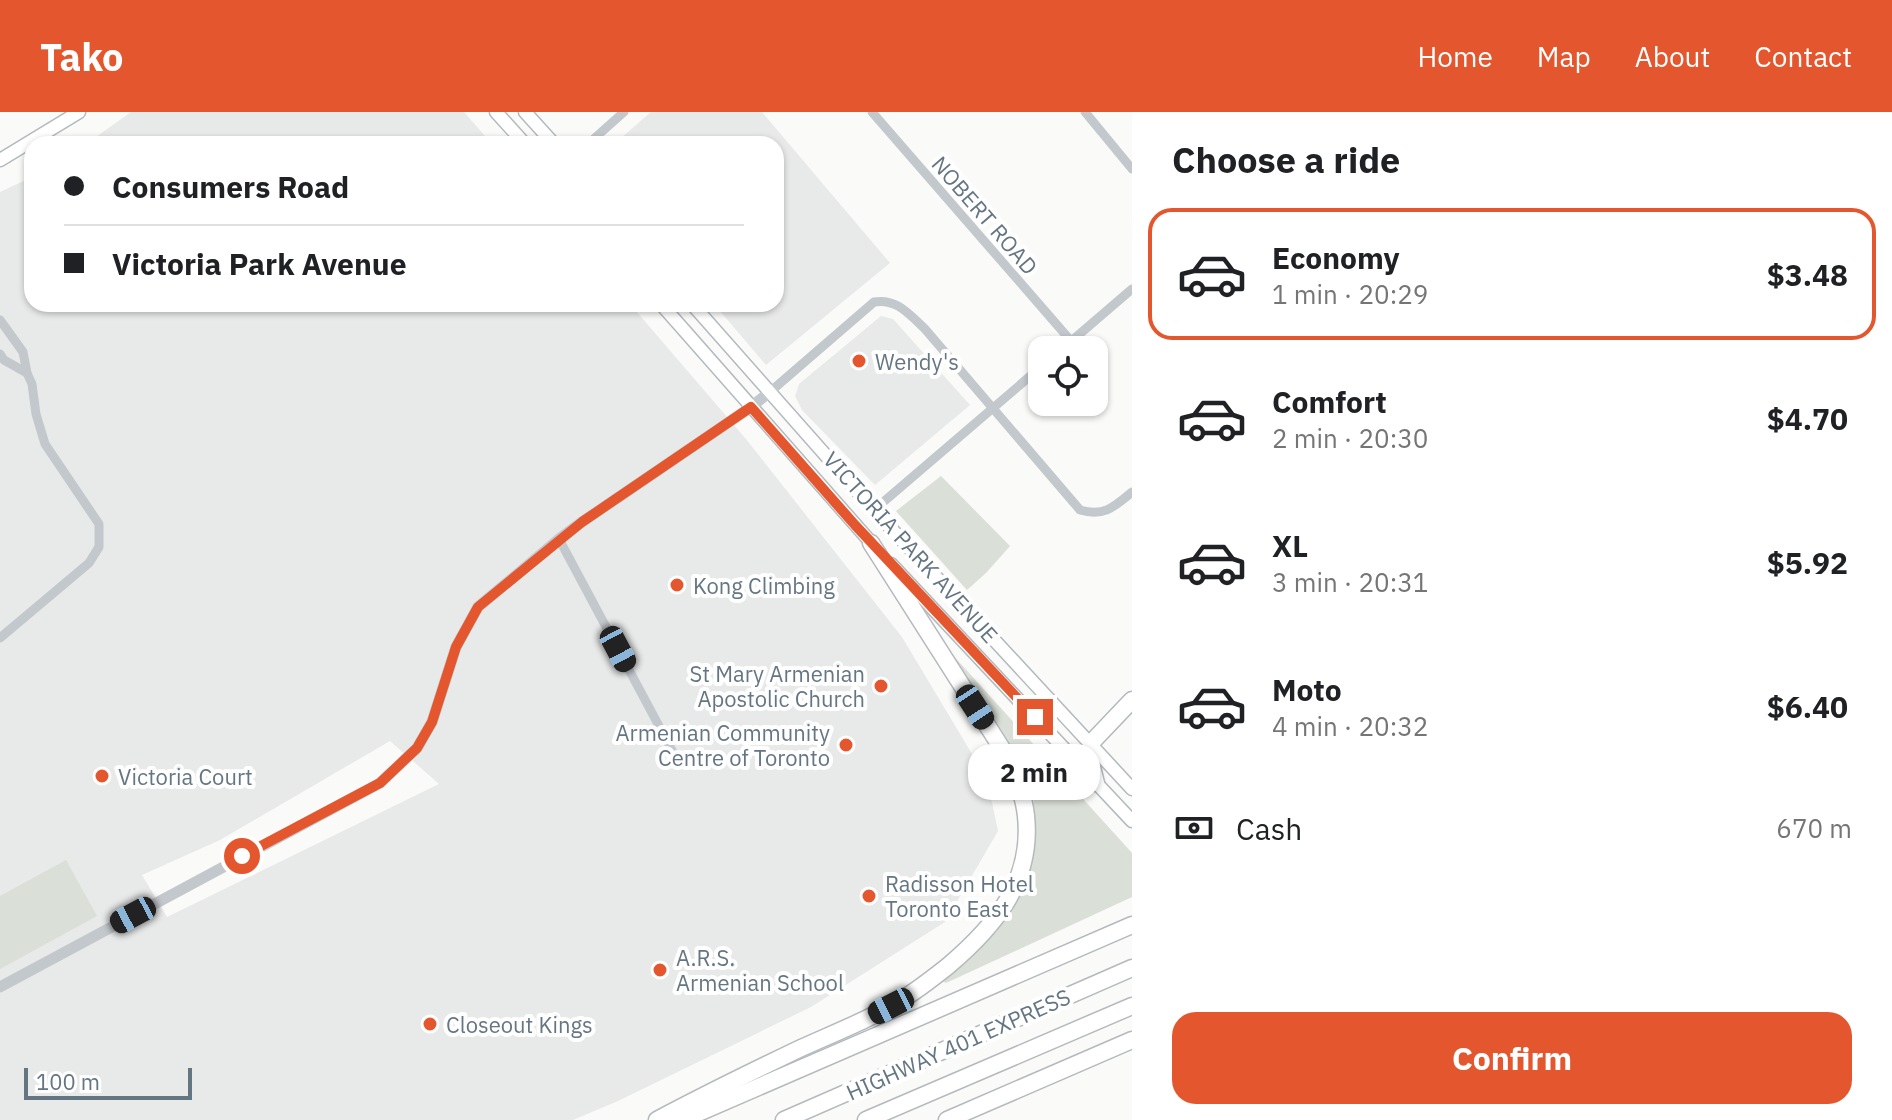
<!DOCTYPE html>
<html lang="en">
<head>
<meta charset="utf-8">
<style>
	:root { --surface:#fff; --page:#f2f2f2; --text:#202124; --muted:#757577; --line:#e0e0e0; --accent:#e4572e }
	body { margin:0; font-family:"IBM Plex Sans",sans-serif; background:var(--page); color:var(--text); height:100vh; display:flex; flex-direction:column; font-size:30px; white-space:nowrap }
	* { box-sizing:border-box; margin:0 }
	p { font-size:26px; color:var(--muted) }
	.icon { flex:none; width:44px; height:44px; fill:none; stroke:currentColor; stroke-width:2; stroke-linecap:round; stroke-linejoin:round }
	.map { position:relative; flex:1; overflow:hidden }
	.drawer { display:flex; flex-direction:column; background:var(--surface); width:760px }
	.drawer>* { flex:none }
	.top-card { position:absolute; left:24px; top:24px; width:760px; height:176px; border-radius:24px; box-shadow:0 2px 6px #0004; display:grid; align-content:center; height:176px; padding:0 40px; background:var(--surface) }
	.buttons { position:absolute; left:1028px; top:224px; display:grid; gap:16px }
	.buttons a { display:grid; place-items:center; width:80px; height:80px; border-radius:16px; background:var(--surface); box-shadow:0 2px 6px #0004; font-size:40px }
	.scale { position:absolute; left:24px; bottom:20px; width:168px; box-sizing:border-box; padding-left:8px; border:4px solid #657683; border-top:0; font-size:22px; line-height:28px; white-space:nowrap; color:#657683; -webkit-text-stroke:6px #fff; paint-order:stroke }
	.end { position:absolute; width:36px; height:36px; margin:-18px; border:10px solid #e4572e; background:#fff; box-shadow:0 0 0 4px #fff }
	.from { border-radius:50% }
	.bubble { position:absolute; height:56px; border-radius:24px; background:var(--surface); box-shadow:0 2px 6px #0004; font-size:26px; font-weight:700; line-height:56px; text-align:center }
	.car { position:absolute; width:24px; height:48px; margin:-24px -12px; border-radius:10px; box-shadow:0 0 6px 2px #0007; background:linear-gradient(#222 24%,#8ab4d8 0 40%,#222 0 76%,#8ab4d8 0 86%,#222 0) }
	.top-card b { display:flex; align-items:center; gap:28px; height:76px; font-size:30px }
	.top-card b+b { border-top:2px solid var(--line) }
	.top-card i { width:20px; height:20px; background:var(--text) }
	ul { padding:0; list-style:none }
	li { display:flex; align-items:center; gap:24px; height:132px; margin:0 16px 12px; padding:0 24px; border:4px solid transparent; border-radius:24px }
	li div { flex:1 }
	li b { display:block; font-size:30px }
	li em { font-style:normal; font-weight:700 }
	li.active { border-color:var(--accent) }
	li>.icon { width:72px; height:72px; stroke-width:1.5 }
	h2 { padding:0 40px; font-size:36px; line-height:96px }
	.pay { display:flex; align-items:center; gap:20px; height:88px; padding:0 40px; font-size:30px }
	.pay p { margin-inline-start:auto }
	.button { display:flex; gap:16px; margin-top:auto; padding:16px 40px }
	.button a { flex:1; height:92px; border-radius:24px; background:var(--accent); color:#fff; font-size:32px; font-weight:700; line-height:92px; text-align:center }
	header { display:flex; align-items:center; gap:48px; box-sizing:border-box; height:112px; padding:0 40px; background:var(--accent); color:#fff }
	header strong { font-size:38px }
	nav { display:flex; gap:44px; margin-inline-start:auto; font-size:28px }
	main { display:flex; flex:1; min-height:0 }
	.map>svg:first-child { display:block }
	.built { fill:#e8e9e9; fill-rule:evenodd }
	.green { fill:#dadfd7 }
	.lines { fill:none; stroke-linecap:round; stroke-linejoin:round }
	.secondary-casing { stroke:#b3babf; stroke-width:15 }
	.motorway-casing { stroke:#b4b9bd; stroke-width:19 }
	.minor { stroke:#c3c8cc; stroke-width:9 }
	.tertiary { stroke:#c3c8cc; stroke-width:11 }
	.secondary { stroke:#fff; stroke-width:12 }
	.motorway { stroke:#fff; stroke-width:16 }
	.route { stroke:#e4572e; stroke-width:10 }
	.poi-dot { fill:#e4572e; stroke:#fff; stroke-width:3 }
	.labels { text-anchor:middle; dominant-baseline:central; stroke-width:8; stroke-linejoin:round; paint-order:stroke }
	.street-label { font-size:22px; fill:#657683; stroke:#fff }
	.poi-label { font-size:22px; fill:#657683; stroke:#fff; text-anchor:start }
</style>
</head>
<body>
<header>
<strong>Tako</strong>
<nav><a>Home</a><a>Map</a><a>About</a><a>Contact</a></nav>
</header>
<main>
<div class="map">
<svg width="1132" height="1008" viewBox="0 0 1132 1008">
	<rect width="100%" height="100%" fill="#fafaf8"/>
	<!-- built -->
	<g class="built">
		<polygon points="131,0 464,0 492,32 86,32"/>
		<polygon points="651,0 762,0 890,151 766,253 714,192 776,192 776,32 614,32"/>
		<path d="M32,65v127h598l116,135 156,198 85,142 11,52 -53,91 -134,85 -193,94 -45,19h-573v-928zM390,629l49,43 -272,133 -25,-42 78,-35z"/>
		<polygon points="881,204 893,207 970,293 875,373 802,298 795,284 799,272"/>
	</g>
	<!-- green -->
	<g class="green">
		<polygon points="941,364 1010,434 986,461 967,478 896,399"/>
		<polygon points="950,540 1132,741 1132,785 946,871 939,867 997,819 1029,769 1035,706 1032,665"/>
		<polygon points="66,748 97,804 0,857 0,784"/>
	</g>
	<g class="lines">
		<defs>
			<g id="secondary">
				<polyline points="496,0 525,32"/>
				<polyline points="525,0 554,32"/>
				<polyline points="0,48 79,0"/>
				<polyline points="661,192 875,435"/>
				<polyline points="692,192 874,398 1132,677"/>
				<polyline points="891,452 1132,709"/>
			</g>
			<g id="motorway">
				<polyline points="1096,671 1091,651 1091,631 1132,588"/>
				<path d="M657,1008c47,-25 94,-48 142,-71 35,-16 72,-30 105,-51 15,-9 30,-21 44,-32 46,-39 85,-84 78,-150 -2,-20 -10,-39 -18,-58l-137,-215"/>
				<polyline points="682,1008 1132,813"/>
				<polyline points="784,1008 1132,856"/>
				<polyline points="866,1008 1132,894"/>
				<polyline points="947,1008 1132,928"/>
			</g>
		</defs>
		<!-- secondary casing -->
		<use href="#secondary" class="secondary-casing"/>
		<!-- motorway casing -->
		<use href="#motorway" class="motorway-casing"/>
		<!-- minor -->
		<g class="minor">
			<polyline points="872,0 1071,229"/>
			<polyline points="1085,0 1132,57"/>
			<polyline points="588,32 624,0"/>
			<polyline points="0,208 23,240 27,261 32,272 36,302 45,332 99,412 99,435 89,451 0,526"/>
			<polyline points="1061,238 1132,177"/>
			<polyline points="0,242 4,248 27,261"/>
			<path d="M771,279l103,-89c23,-4 36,13 51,27l155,181c24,7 34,-3 52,-18"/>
			<polyline points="874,398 1042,254"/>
			<polyline points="559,427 674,642"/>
		</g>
		<!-- tertiary -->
		<polyline class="tertiary" points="0,875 380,671 417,636 432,610 456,535 478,495 559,427 582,410 751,295 771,279"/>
		<!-- secondary -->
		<use href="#secondary" class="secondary"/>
		<!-- motorway -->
		<use href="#motorway" class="motorway"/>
	</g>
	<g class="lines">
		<!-- route -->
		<polyline class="route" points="242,744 380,671 417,636 432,610 456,535 478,495 582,410 751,295 855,413 1035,605"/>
	</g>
	<!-- markers -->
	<g class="poi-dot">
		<circle cx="859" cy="249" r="8"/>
		<circle cx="677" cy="473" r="8"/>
		<circle cx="881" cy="574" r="8"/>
		<circle cx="846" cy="633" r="8"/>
		<circle cx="102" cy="664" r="8"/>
		<circle cx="869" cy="784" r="8"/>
		<circle cx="660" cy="858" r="8"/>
		<circle cx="430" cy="912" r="8"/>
	</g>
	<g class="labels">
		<!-- street labels -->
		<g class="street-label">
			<text transform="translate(985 103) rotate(49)">NOBERT ROAD</text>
			<text transform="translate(911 435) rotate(48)">VICTORIA PARK AVENUE</text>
			<text transform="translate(958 932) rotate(-24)">HIGHWAY 401 EXPRESS</text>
		</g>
		<!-- poi labels -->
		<g class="poi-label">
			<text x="875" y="249">Wendy's</text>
			<text x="693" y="473">Kong Climbing</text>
			<text x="865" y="561" text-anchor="end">St Mary Armenian<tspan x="865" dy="25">Apostolic Church</tspan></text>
			<text x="830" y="620" text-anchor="end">Armenian Community<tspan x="830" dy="25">Centre of Toronto</tspan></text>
			<text x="118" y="664">Victoria Court</text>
			<text x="885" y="771">Radisson Hotel<tspan x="885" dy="25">Toronto East</tspan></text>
			<text x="676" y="845">A.R.S.<tspan x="676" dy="25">Armenian School</tspan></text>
			<text x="446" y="912">Closeout Kings</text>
		</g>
	</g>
</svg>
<div class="buttons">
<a><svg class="icon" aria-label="locate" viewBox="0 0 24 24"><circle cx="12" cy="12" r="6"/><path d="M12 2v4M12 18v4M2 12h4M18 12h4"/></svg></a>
</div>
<div class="scale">100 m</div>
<i class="end from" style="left:242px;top:744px"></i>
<i class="end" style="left:1035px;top:605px"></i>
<div class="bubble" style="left:968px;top:632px;width:132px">2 min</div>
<i class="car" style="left:618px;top:537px;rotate:152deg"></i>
<i class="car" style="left:975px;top:595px;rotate:147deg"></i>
<i class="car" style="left:133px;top:803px;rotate:242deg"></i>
<i class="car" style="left:891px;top:894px;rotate:243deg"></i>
<div class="top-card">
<b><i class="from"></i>Consumers Road</b>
<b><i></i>Victoria Park Avenue</b>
</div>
</div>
<section class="drawer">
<h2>Choose a ride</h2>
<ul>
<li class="active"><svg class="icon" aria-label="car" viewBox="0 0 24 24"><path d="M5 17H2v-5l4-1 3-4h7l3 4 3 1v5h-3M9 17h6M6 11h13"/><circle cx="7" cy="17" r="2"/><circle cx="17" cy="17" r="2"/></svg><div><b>Economy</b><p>1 min · 20:29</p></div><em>$3.48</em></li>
<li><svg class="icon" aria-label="car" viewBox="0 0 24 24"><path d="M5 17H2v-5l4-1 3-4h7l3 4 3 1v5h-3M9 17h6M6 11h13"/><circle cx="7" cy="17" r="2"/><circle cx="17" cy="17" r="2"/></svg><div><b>Comfort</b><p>2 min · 20:30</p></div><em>$4.70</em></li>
<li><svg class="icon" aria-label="car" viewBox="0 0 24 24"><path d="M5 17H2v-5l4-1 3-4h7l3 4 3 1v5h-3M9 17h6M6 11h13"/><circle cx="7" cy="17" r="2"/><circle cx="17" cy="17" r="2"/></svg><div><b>XL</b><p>3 min · 20:31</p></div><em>$5.92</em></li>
<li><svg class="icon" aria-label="car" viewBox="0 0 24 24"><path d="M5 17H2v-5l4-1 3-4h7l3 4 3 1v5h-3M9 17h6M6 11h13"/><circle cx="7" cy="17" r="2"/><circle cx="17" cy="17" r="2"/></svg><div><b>Moto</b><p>4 min · 20:32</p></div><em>$6.40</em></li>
</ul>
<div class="pay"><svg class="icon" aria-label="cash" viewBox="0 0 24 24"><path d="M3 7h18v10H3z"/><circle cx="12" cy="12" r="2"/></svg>Cash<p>670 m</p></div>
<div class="button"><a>Confirm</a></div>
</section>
</main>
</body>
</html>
